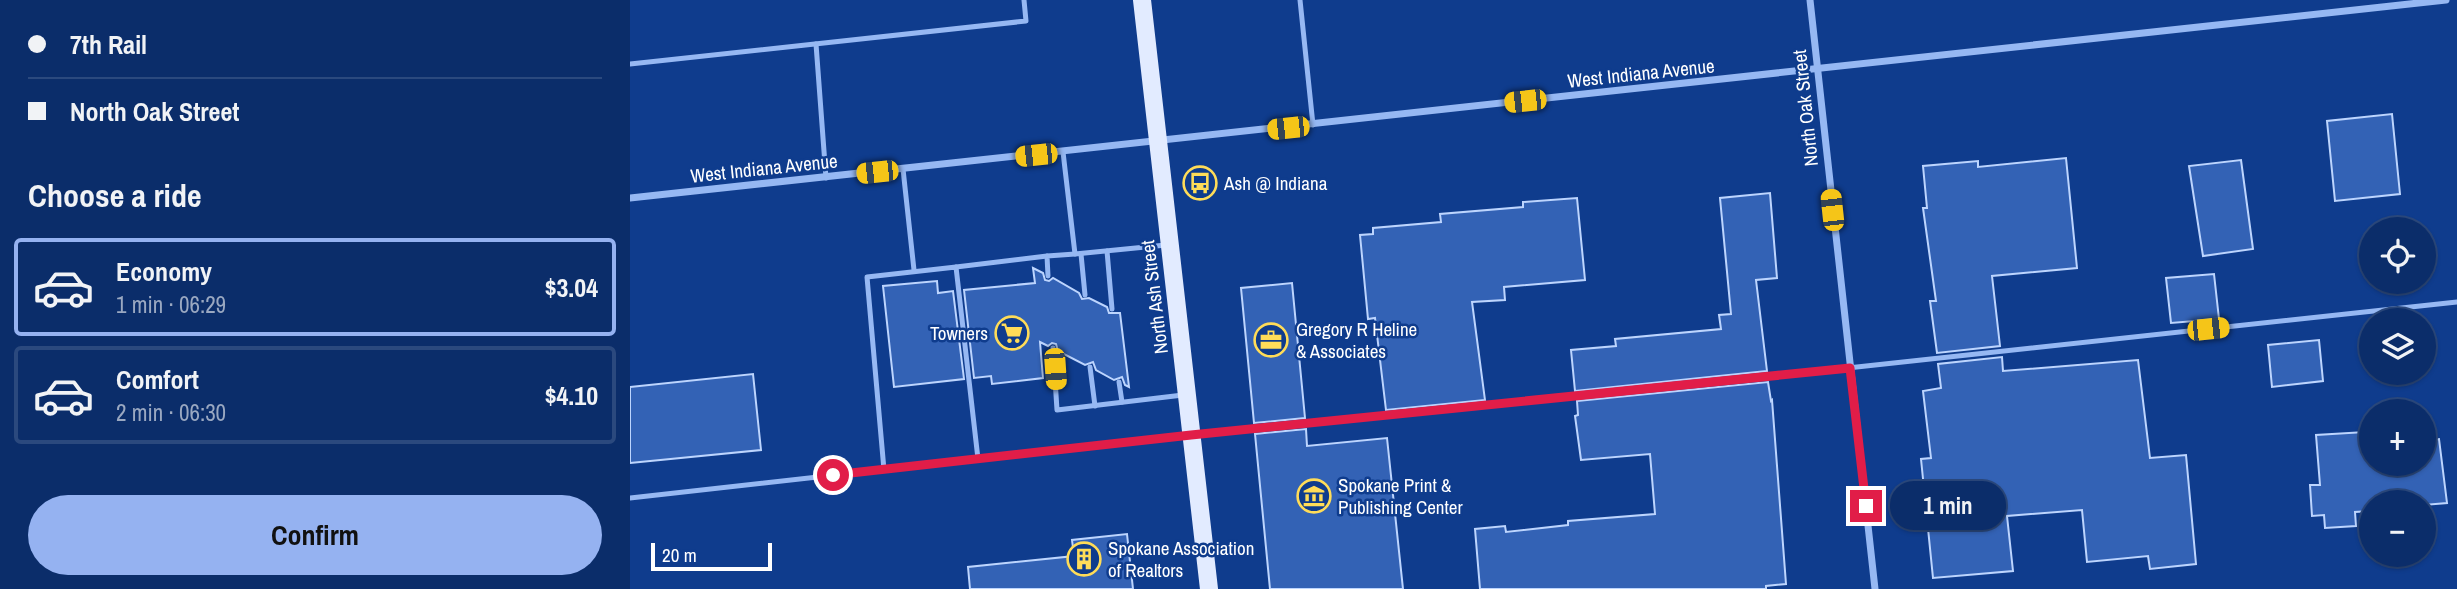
<!DOCTYPE html>
<html lang="en">
<head>
<meta charset="utf-8">
<style>
	:root { --surface:#0b2d6a; --page:#193972; --text:#f1f3f6; --muted:#9aa8c1; --line:#2b497e; --accent:#95b2f1 }
	body { margin:0; font-family:"Archivo Narrow",sans-serif; background:var(--page); color:var(--text); height:100vh; display:flex; flex-direction:column; font-size:26px; white-space:nowrap }
	* { box-sizing:border-box; margin:0 }
	p { font-size:23px; color:var(--muted) }
	.icon { flex:none; width:38px; height:38px; fill:none; stroke:currentColor; stroke-width:2; stroke-linecap:round; stroke-linejoin:round }
	.map { position:relative; flex:1; overflow:hidden }
	.details { display:flex; flex-direction:column; background:var(--surface); width:630px }
	.details>* { flex:none }
	.banner { display:grid; align-content:center; height:154px; padding:0 28px; background:var(--surface) }
	.controls { position:absolute; left:1729px; top:217px; display:grid; gap:14px }
	.controls a { display:grid; place-items:center; width:77px; height:77px; border-radius:50%; background:var(--surface); box-shadow:0 2px 5px #0004,0 0 0 2px var(--line); font-size:35px }
	.scale { position:absolute; left:21px; bottom:18px; width:121px; box-sizing:border-box; padding-left:7px; border:4px solid #fff; border-top:0; font-size:19px; line-height:24px; white-space:nowrap; color:#fff; -webkit-text-stroke:5px #0f3c8d; paint-order:stroke }
	.end { position:absolute; width:32px; height:32px; margin:-16px; border:9px solid #e11d48; background:#fff; box-shadow:0 0 0 4px #fff }
	.from { border-radius:50% }
	.bubble { position:absolute; height:49px; border-radius:24px; background:var(--surface); box-shadow:0 2px 5px #0004,0 0 0 2px var(--line); font-size:23px; font-weight:700; line-height:49px; text-align:center }
	.car { position:absolute; width:21px; height:42px; margin:-21px -10px; border-radius:9px; box-shadow:0 0 5px 2px #0007; background:linear-gradient(#f5c518 24%,#345 0 40%,#f5c518 0 76%,#345 0 86%,#f5c518 0) }
	.banner b { display:flex; align-items:center; gap:24px; height:66px; font-size:26px }
	.banner b+b { border-top:2px solid var(--line) }
	.banner i { width:18px; height:18px; background:var(--text) }
	ul { padding:0; list-style:none }
	li { display:flex; align-items:center; gap:21px; height:98px; margin:0 14px 10px; padding:0 14px; border:4px solid var(--line); border-radius:7px }
	li div { flex:1 }
	li b { display:block; font-size:26px }
	li em { font-style:normal; font-weight:700 }
	li.current { border-color:var(--accent) }
	li>.icon { width:63px; height:63px; stroke-width:1.5 }
	h2 { padding:0 28px; font-size:32px; line-height:84px }
	.primary-button { display:flex; gap:14px; margin-top:auto; padding:14px 28px }
	.primary-button a { flex:1; height:80px; border-radius:42px; background:var(--accent); color:#111; font-size:28px; font-weight:700; line-height:80px; text-align:center }
	main { display:flex; flex:1; min-height:0 }
	.map>svg:first-child { display:block }
	.building { fill:#3362b5; stroke:#bdd5fe; stroke-width:2 }
	.lines { fill:none; stroke-linecap:round; stroke-linejoin:round }
	.service { stroke:#96b8f3; stroke-width:5 }
	.minor { stroke:#96b8f3; stroke-width:7 }
	.primary { stroke:#e2ebff; stroke-width:18 }
	.route { stroke:#e11d48; stroke-width:9 }
	.labels { text-anchor:middle; dominant-baseline:central; stroke-width:5; stroke-linejoin:round; paint-order:stroke }
	.street-label { font-size:19px; fill:#fff; stroke:#0f3c8d }
	.poi-label { font-size:19px; fill:#fff; stroke:#0f3c8d; text-anchor:start }
</style>
</head>
<body>
<main>
<section class="details">
<div class="banner">
<b><i class="from"></i>7th Rail</b>
<b><i></i>North Oak Street</b>
</div>
<h2>Choose a ride</h2>
<ul>
<li class="current"><svg class="icon" aria-label="car" viewBox="0 0 24 24"><path d="M5 17H2v-5l4-1 3-4h7l3 4 3 1v5h-3M9 17h6M6 11h13"/><circle cx="7" cy="17" r="2"/><circle cx="17" cy="17" r="2"/></svg><div><b>Economy</b><p>1 min · 06:29</p></div><em>$3.04</em></li>
<li><svg class="icon" aria-label="car" viewBox="0 0 24 24"><path d="M5 17H2v-5l4-1 3-4h7l3 4 3 1v5h-3M9 17h6M6 11h13"/><circle cx="7" cy="17" r="2"/><circle cx="17" cy="17" r="2"/></svg><div><b>Comfort</b><p>2 min · 06:30</p></div><em>$4.10</em></li>
</ul>
<div class="primary-button"><a>Confirm</a></div>
</section>
<div class="map">
<svg width="1827" height="589" viewBox="0 0 1827 589">
	<rect width="100%" height="100%" fill="#0f3c8d"/>
	<!-- building -->
	<g class="building">
		<polygon points="1762,114 1770,194 1705,201 1697,121"/>
		<polygon points="1436,158 1447,268 1362,276 1370,346 1307,353 1300,301 1306,301 1293,208 1297,208 1293,166 1348,161 1348,167"/>
		<polygon points="1611,160 1623,249 1573,256 1559,166"/>
		<polygon points="1140,193 1147,278 1126,280 1137,371 945,391 941,350 986,346 985,339 1091,329 1089,315 1101,314 1090,198"/>
		<polygon points="947,198 955,280 874,287 875,300 842,302 855,400 756,410 745,318 738,319 730,235 743,234 743,228 811,222 810,214 893,207 893,202"/>
		<polygon points="403,268 413,273 415,280 419,281 423,278 449,293 452,299 459,298 477,307 479,313 490,313 499,387 495,385 492,377 484,380 466,370 463,362 455,365 428,351 426,344 422,343 418,346 410,342 413,378 362,384 361,376 344,378 334,290 405,283"/>
		<polygon points="1584,274 1589,319 1541,323 1536,278"/>
		<polygon points="307,281 308,293 323,291 334,379 264,387 253,286"/>
		<polygon points="662,283 675,418 624,423 611,288"/>
		<polygon points="1689,340 1693,381 1642,387 1638,345"/>
		<polygon points="1372,357 1373,371 1508,360 1520,458 1556,455 1566,564 1520,569 1518,556 1457,562 1452,510 1377,516 1383,571 1303,578 1291,459 1301,458 1293,391 1311,388 1308,364"/>
		<polygon points="123,374 131,450 0,463 0,387"/>
		<polygon points="1138,382 1141,401 1142,400 1156,584 1136,586 1136,589 850,589 845,529 875,526 876,532 938,525 938,521 1025,514 1020,454 951,460 945,416 948,415 947,401"/>
		<polygon points="676,429 677,446 757,438 773,589 640,589 625,434"/>
		<polygon points="1735,432 1736,448 1741,447 1741,464 1794,464 1794,441 1809,439 1817,503 1794,505 1794,502 1741,502 1741,511 1725,512 1726,526 1695,528 1694,515 1682,516 1680,485 1690,485 1686,435"/>
		<polygon points="497,534 503,589 340,589 338,567 444,556 442,540"/>
	</g>
	<g class="lines">
		<!-- service -->
		<g class="service">
			<polyline points="670,0 683,125"/>
			<polyline points="186,44 196,178"/>
			<polyline points="0,64 396,21 394,0"/>
			<polyline points="433,152 445,254 536,245"/>
			<polyline points="273,169 284,270"/>
			<polyline points="477,251 482,309"/>
			<polyline points="451,254 455,295"/>
			<polyline points="326,267 417,256"/>
			<polyline points="418,276 417,256 445,254"/>
			<polyline points="423,348 427,410 553,395"/>
			<polyline points="460,367 465,406"/>
			<polyline points="489,382 492,402"/>
			<polyline points="254,470 237,277 326,267 348,459"/>
			<polyline points="0,498 561,435 1190,371 1827,302"/>
		</g>
		<!-- minor -->
		<g class="minor">
			<polyline points="1180,0 1245,589"/>
			<polyline points="0,198 1816,0"/>
		</g>
		<!-- primary -->
		<polyline class="primary" points="512,0 579,589"/>
	</g>
	<g class="lines">
		<!-- route -->
		<polyline class="route" points="203,475 561,435 1220,368 1236,506"/>
	</g>
	<!-- icons -->
	<defs>
		<symbol id="bus-ring" viewBox="-11 -11 22 22"><circle r="9.5" fill="#0f3c8d" stroke="#ffdc58" stroke-width="1.5"/><path d="M-5-6H5V4H4V6H2V4H-2V6H-4V4H-5ZM-3.5-4V0h7V-4ZM-3.5 1.2v1.5H-2V1.2ZM2 1.2v1.5H3.5V1.2Z" fill="#ffdc58"/></symbol>
		<symbol id="supermarket-ring" viewBox="-11 -11 22 22"><circle r="9.5" fill="#0f3c8d" stroke="#ffdc58" stroke-width="1.5"/><path d="M-6-5.5h2.5l.6 2H6L4.5 2H-2.5L-4.4-4H-6ZM-1.5 3.2a1.3 1.3 0 1 0 .1 0ZM3 3.2a1.3 1.3 0 1 0 .1 0Z" fill="#ffdc58"/></symbol>
		<symbol id="office-ring" viewBox="-11 -11 22 22"><circle r="9.5" fill="#0f3c8d" stroke="#ffdc58" stroke-width="1.5"/><path d="M-6-3h4V-5.5h4V-3h4V5H-6ZM-1-4.5V-3h2v-1.5ZM-6 0V1H6V0Z" fill="#ffdc58"/></symbol>
		<symbol id="museum-ring" viewBox="-11 -11 22 22"><circle r="9.5" fill="#0f3c8d" stroke="#ffdc58" stroke-width="1.5"/><path d="M0-6L6-3V-2H-6V-3ZM-5-1h2V3h-2ZM-1-1h2V3h-2ZM3-1h2V3H3ZM-6 4H6V6H-6Z" fill="#ffdc58"/></symbol>
		<symbol id="building-ring" viewBox="-11 -11 22 22"><circle r="9.5" fill="#0f3c8d" stroke="#ffdc58" stroke-width="1.5"/><path d="M-4-6H4V6H1V3H-1V6H-4ZM-2.5-4.3h1.7v1.8h-1.7ZM.8-4.3h1.7v1.8H.8ZM-2.5-1h1.7V.8h-1.7ZM.8-1h1.7V.8H.8Z" fill="#ffdc58"/></symbol>
	</defs>
	<g fill-rule="evenodd">
		<use href="#bus-ring" x="551" y="164" width="38" height="38"/>
		<use href="#supermarket-ring" x="363" y="314" width="38" height="38"/>
		<use href="#office-ring" x="622" y="321" width="38" height="38"/>
		<use href="#museum-ring" x="665" y="477" width="38" height="38"/>
		<use href="#building-ring" x="435" y="540" width="38" height="38"/>
	</g>
	<g class="labels">
		<!-- street labels -->
		<g class="street-label">
			<text transform="translate(1011 73) rotate(-6)">West Indiana Avenue</text>
			<text transform="translate(1175 108) rotate(-96)">North Oak Street</text>
			<text transform="translate(134 168) rotate(-6)">West Indiana Avenue</text>
			<text transform="translate(524 297) rotate(-97)">North Ash Street</text>
		</g>
		<!-- poi labels -->
		<g class="poi-label">
			<text x="594" y="183">Ash @ Indiana</text>
			<text x="666" y="329">Gregory R Heline<tspan x="666" dy="22">&amp; Associates</tspan></text>
			<text x="358" y="333" text-anchor="end">Towners</text>
			<text x="708" y="485">Spokane Print &amp;<tspan x="708" dy="22">Publishing Center</tspan></text>
			<text x="478" y="548">Spokane Association<tspan x="478" dy="22">of Realtors</tspan></text>
		</g>
	</g>
</svg>
<div class="controls">
<a><svg class="icon" aria-label="locate" viewBox="0 0 24 24"><circle cx="12" cy="12" r="6"/><path d="M12 2v4M12 18v4M2 12h4M18 12h4"/></svg></a>
<a><svg class="icon" aria-label="layers" viewBox="0 0 24 24"><path d="M12 4l9 5-9 5-9-5zM3 14l9 5 9-5"/></svg></a>
<a>+</a>
<a>−</a>
</div>
<div class="scale">20 m</div>
<i class="end from" style="left:203px;top:475px"></i>
<i class="end" style="left:1236px;top:506px"></i>
<div class="bubble" style="left:1260px;top:481px;width:116px">1 min</div>
<i class="car" style="left:895px;top:101px;rotate:264deg"></i>
<i class="car" style="left:658px;top:128px;rotate:264deg"></i>
<i class="car" style="left:406px;top:155px;rotate:264deg"></i>
<i class="car" style="left:247px;top:172px;rotate:264deg"></i>
<i class="car" style="left:1202px;top:210px;rotate:354deg"></i>
<i class="car" style="left:1578px;top:329px;rotate:84deg"></i>
<i class="car" style="left:425px;top:369px;rotate:176deg"></i>
</div>
</main>
</body>
</html>
